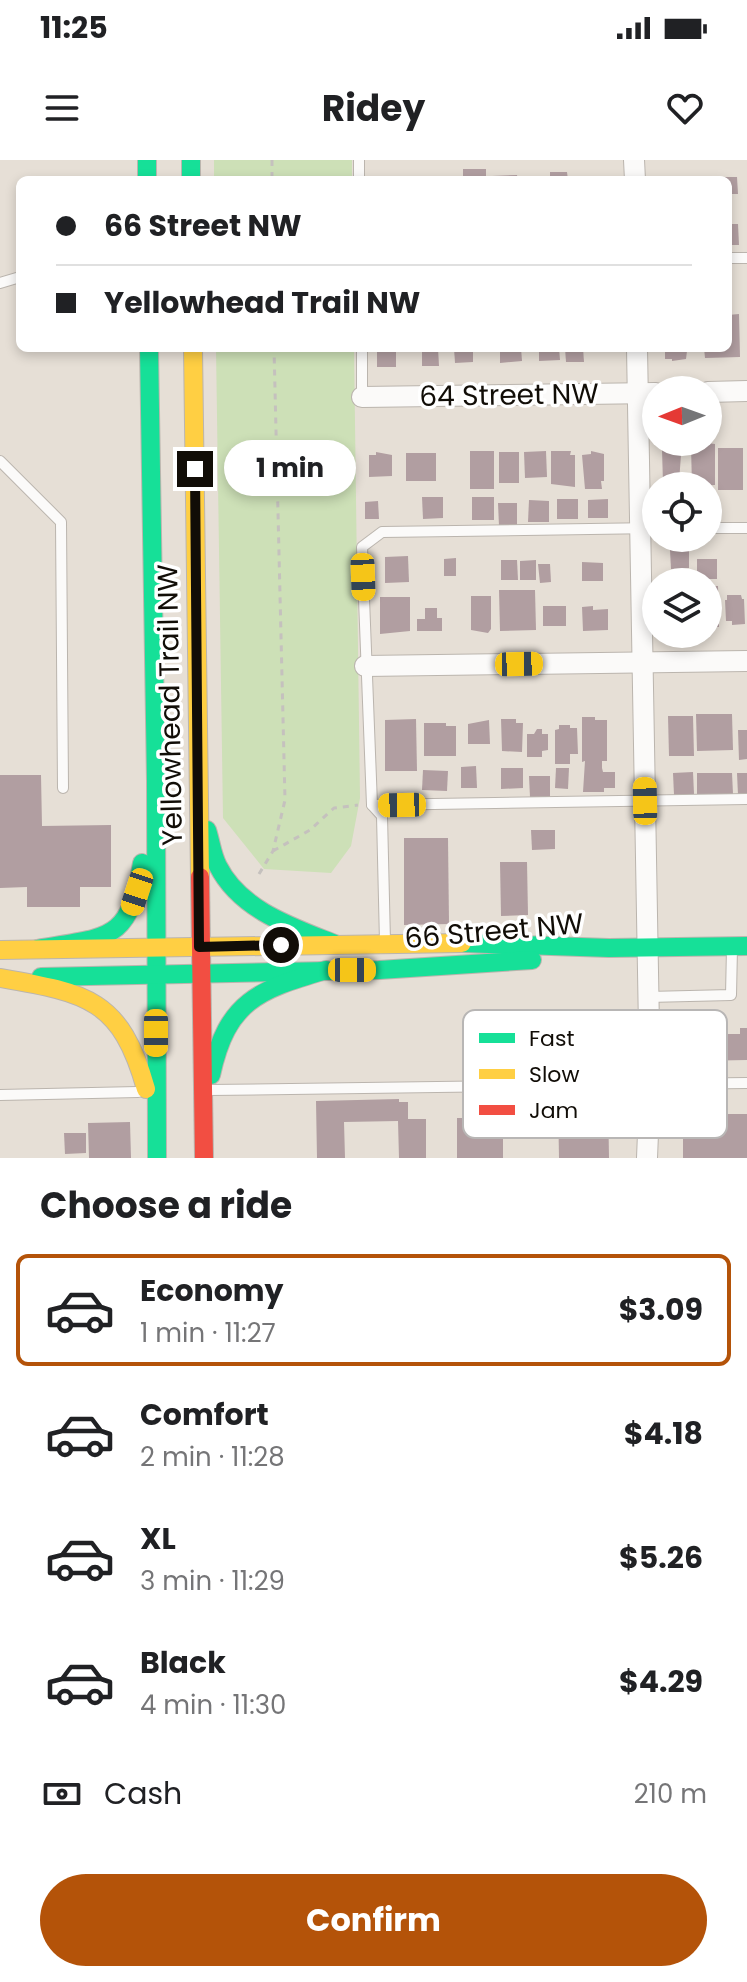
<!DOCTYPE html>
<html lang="en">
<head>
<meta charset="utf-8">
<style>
	:root { --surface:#fff; --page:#f6f6f6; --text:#202124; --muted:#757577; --line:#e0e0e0; --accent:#b45309 }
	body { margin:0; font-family:Poppins,sans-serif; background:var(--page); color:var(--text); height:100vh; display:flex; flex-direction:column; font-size:30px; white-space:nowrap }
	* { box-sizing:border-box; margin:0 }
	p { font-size:26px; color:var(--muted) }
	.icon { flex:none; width:44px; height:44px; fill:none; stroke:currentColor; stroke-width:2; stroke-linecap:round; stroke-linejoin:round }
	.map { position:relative; height:998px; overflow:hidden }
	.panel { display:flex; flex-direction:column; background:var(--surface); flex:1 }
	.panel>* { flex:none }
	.hud { position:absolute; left:16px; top:16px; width:716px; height:176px; border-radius:12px; box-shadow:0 4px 12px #0003; display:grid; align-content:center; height:176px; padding:0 40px; background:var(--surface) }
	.needle { width:52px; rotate:269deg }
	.fabs { position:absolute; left:642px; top:216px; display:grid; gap:16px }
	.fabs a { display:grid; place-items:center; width:80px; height:80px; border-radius:50%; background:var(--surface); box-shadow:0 4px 12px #0003; font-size:40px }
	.end { position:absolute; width:36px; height:36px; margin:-18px; border:10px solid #110d07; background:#fff; box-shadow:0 0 0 4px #fff }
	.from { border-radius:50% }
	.bubble { position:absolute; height:56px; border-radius:28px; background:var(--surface); box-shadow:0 4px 12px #0003; font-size:26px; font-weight:700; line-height:56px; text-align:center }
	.car { position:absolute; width:24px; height:48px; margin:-24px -12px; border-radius:10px; box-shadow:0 0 6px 2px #0007; background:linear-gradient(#f5c518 24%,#345 0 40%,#f5c518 0 76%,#345 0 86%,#f5c518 0) }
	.hud b { display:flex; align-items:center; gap:28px; height:76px; font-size:30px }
	.hud b+b { border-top:2px solid var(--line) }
	.hud i { width:20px; height:20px; background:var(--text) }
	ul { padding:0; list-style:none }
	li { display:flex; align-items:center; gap:24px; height:112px; margin:0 16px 12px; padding:0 24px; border:4px solid transparent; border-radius:12px }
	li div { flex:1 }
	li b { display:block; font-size:30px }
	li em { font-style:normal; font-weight:700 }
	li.selected { border-color:var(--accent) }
	li>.icon { width:72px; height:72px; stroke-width:1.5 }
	h2 { padding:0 40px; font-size:36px; line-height:96px }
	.pay { display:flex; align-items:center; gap:20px; height:88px; padding:0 40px; font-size:30px }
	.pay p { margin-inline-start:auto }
	.action { display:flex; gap:16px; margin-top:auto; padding:16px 40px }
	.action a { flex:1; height:92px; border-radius:48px; background:var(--accent); color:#fff; font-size:32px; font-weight:700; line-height:92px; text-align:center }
	.status { display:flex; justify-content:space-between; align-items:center; height:56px; padding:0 40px; background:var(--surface); direction:ltr }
	.status svg { height:22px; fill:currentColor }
	header { display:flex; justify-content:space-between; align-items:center; height:104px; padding:0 40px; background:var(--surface); font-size:36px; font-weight:700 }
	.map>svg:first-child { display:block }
	.green { fill:#cde0b7 }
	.building { fill:#b19ea1 }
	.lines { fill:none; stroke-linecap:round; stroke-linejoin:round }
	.lane-casing { stroke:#bbb5ae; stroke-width:12 }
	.street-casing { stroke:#bbb5ae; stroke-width:22 }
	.fast-casing { stroke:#bbb5ae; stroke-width:20 }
	.slow-casing { stroke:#bbb5ae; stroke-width:20 }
	.jam-casing { stroke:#bbb5ae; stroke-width:20 }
	.path { stroke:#c5c1be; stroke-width:3; stroke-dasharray:6 6; stroke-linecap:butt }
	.lane { stroke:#fbfaf9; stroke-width:10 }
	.street { stroke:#fbfaf9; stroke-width:20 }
	.fast { stroke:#16e098; stroke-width:18 }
	.slow { stroke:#ffcf43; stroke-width:18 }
	.jam { stroke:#f24e42; stroke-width:18 }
	.route { stroke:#110d07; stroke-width:10 }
	.labels { text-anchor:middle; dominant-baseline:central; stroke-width:7; stroke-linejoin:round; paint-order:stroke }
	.street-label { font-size:28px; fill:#110d07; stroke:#fff }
	.key { fill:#fff; stroke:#b8b6b5; stroke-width:2 }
	.key-label { font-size:22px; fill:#110d07 }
</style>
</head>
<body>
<div class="status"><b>11:25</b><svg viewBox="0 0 49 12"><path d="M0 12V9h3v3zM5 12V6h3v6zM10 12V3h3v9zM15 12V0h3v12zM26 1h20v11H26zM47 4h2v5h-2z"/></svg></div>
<header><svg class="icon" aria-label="menu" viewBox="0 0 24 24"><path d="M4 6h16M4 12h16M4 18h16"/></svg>Ridey<svg class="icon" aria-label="heart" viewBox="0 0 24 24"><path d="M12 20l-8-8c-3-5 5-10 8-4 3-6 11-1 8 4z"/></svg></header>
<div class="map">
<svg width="747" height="998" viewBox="0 0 747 998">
	<rect width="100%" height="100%" fill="#e6dfd6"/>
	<!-- green -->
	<g class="green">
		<rect x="214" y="0" width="138" height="20"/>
		<polygon points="216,188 354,188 360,638 351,686 331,713 264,709 223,658"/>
	</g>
	<!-- building -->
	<g class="building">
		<rect x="463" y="9" width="23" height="11"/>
		<polygon points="550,12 567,12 568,20 550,20"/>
		<polygon points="517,15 518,20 492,20 492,16"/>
		<rect x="520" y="16" width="23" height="4"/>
		<polygon points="716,17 737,17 738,34 728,34 728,20 716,20"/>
		<polygon points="728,64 738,64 739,85 728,85"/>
		<polygon points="739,154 740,197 705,198 704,188 728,188 728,155"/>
		<rect x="377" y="188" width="19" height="19"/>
		<polygon points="422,188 438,188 439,206 422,206"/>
		<polygon points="454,188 473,188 473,202 455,203"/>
		<polygon points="500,188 521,188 522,201 500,203"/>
		<polygon points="539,188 559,188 560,200 539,201"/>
		<polygon points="565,188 583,188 584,202 566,202"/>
		<polygon points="665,188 692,188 692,191 687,191 686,199 672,201 672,199 665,199"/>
		<polygon points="698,282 715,284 715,325 692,326 691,286"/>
		<rect x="718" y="288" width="25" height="42"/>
		<polygon points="662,290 676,290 676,295 681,295 679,322 663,323"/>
		<rect x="470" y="291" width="24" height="38"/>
		<polygon points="546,291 547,317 525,318 524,292"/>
		<polygon points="551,291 571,291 570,295 575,295 575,327 551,324"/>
		<polygon points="591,291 604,294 604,321 601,321 602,329 585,329 582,295 591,294"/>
		<polygon points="376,292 392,295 392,316 369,317 369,295 376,295"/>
		<rect x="499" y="292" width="20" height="31"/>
		<rect x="406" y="293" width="30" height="28"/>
		<polygon points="422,337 443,337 443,358 423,359"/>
		<rect x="472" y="337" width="22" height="23"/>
		<polygon points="708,338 718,338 719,357 708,357"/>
		<rect x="557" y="339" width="21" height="20"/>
		<polygon points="608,339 608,358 588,358 588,340"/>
		<polygon points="529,340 549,341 549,362 528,362"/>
		<polygon points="378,341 379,359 365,359 365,342"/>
		<polygon points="498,343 517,343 517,366 499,366"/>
		<polygon points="670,390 689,390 689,408 671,409"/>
		<polygon points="408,396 409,422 385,423 385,397"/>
		<polygon points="456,398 456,416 444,416 444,399"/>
		<rect x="697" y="399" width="20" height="20"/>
		<polygon points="501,400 517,400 518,420 501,420"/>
		<polygon points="536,400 536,420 520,420 520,401"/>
		<polygon points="582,402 603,403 603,421 582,421"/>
		<polygon points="538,404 550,404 551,422 540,423"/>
		<polygon points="708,426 718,426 719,467 708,467"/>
		<polygon points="499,430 535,430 536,470 500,471"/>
		<polygon points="727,435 741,435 742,439 744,439 745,464 732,465 732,461 726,461 725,440 727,440"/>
		<polygon points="471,436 491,436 491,469 488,473 471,470"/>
		<polygon points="380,437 410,437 410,471 380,474"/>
		<rect x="543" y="446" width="23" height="20"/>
		<polygon points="593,446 593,450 608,449 608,470 583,471 582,447"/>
		<polygon points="425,448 437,448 437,458 442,458 442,471 417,471 417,459 425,459"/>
		<polygon points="696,554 732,554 733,590 697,591"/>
		<polygon points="668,556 693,556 694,596 669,596"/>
		<polygon points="582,557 595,557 595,560 607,560 607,601 602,601 602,608 603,612 615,612 615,628 604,628 604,632 583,632 585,601 582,602"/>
		<polygon points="416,559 417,611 385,611 385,560"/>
		<polygon points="501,559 516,559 516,563 523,563 522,592 502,591"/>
		<polygon points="489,560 490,584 468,584 468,564"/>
		<polygon points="424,563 446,563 446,566 456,566 456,596 424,596"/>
		<polygon points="559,565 570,565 570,568 577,568 578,594 570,594 570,604 555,604 555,570 559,569"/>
		<polygon points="537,569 542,569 542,574 548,574 548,590 542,591 542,597 527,597 527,574 534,574"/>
		<polygon points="738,570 747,570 747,599 739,600"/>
		<polygon points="476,606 477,628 461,628 461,607"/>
		<polygon points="501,608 523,608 523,628 501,629"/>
		<polygon points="556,608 569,608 568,629 555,628"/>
		<polygon points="423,610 448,611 447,631 422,630"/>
		<polygon points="693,612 694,634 674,635 673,613"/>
		<polygon points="697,613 732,613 733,634 697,634"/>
		<polygon points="737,613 747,613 747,635 738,635"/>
		<polygon points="0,615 41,615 42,666 111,665 111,727 80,727 80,747 27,747 27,727 0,728"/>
		<polygon points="529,616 550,616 550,637 530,637"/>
		<polygon points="531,670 555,670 555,689 532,690"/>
		<polygon points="404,678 448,678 449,764 404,765"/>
		<polygon points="500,702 527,702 528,755 501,756"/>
		<polygon points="740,868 747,868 747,900 695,901 695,874 740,874"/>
		<polygon points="399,939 399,942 408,942 408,959 426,959 426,998 399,998 398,961 344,962 345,998 317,998 316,941"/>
		<polygon points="608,941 609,998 559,998 558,942"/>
		<rect x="683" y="954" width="64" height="44"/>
		<rect x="457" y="958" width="46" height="40"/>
		<polygon points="130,962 131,998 89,998 88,963"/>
		<polygon points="64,973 86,973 86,993 65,994"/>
	</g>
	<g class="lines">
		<defs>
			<g id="lane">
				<polyline points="359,0 359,20"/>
				<polyline points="728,98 747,98"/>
				<polyline points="0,123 20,117"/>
				<polyline points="362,188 362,237"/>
				<polyline points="0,301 61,362 63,628"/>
				<polyline points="708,368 747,368"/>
				<polyline points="372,645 747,639"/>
				<polyline points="385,782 382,656 372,645 362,387 382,372 656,368"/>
				<polyline points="648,837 731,835 732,788"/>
				<polyline points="209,930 747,923"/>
				<polyline points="0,935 138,932"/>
			</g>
			<g id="street">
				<polyline points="634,0 635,20"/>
				<polyline points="637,188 650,925 647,998"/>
				<polyline points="708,232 747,231"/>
				<polyline points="362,237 656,233"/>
				<polyline points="365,506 747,501"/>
			</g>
			<g id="fast">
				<polyline points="147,0 147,20"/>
				<polyline points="191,0 191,20"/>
				<polyline points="149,188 156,621 157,998"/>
				<path d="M207,670c4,12 5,25 11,36 22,44 74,61 117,78"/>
				<polyline points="462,783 609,788 747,786"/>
				<path d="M37,789c72,-13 92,-6 105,-86"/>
				<polyline points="41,817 379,810 532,800"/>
				<path d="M211,915c16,-74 47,-85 115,-105"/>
			</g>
			<g id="slow">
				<polyline points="193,188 200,717"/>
				<polyline points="0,790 462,783"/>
				<path d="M1,818c86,15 120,21 145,111"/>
			</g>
			<polyline id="jam" points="200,717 204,998"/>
		</defs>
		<!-- lane casing -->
		<use href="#lane" class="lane-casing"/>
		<!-- street casing -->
		<use href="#street" class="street-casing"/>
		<!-- fast casing -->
		<use href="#fast" class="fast-casing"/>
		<!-- slow casing -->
		<use href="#slow" class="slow-casing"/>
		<!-- jam casing -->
		<use href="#jam" class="jam-casing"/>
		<!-- path -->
		<g class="path">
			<polyline points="272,0 272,20"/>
			<polyline points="273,691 310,670 334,648 358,645"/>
			<polyline points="259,714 273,691 285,640 274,188"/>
		</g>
		<!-- lane -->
		<use href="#lane" class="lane"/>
		<!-- street -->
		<use href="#street" class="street"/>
		<!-- fast -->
		<use href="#fast" class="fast"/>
		<!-- slow -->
		<use href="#slow" class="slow"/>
		<!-- jam -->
		<use href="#jam" class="jam"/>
	</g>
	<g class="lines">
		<!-- route -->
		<polyline class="route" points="195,309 199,787 281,785"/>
	</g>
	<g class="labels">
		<!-- street labels -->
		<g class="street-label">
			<text transform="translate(509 235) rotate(-1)">64 Street NW</text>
			<text transform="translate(170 545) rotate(-91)">Yellowhead Trail NW</text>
			<text transform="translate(494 771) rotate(-5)">66 Street NW</text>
		</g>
	</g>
	<!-- legend -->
	<rect x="463" y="850" width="264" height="128" rx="12" class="key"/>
	<rect x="479" y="873" width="36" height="10" fill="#16e098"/>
	<rect x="479" y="909" width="36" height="10" fill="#ffcf43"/>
	<rect x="479" y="945" width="36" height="10" fill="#f24e42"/>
	<g class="key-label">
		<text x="529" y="886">Fast</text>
		<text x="529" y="922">Slow</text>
		<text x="529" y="958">Jam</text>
	</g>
</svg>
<div class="fabs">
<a><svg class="needle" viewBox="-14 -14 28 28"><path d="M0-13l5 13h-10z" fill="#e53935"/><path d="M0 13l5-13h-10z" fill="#757577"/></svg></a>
<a><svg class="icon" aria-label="locate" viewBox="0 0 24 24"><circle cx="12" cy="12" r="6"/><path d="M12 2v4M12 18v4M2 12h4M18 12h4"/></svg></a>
<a><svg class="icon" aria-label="layers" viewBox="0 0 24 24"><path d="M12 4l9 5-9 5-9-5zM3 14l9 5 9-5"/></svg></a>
</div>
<i class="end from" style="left:281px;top:785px"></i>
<i class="end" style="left:195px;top:309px"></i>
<div class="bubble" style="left:224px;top:280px;width:132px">1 min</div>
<i class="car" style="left:363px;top:417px;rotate:178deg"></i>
<i class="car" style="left:519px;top:504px;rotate:89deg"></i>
<i class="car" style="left:645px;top:641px;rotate:359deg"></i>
<i class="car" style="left:402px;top:645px;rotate:269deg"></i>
<i class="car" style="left:137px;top:732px;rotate:198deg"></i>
<i class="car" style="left:352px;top:810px;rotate:90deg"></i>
<i class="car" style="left:156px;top:873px;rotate:180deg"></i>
<div class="hud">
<b><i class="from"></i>66 Street NW</b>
<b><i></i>Yellowhead Trail NW</b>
</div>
</div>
<section class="panel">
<h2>Choose a ride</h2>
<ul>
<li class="selected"><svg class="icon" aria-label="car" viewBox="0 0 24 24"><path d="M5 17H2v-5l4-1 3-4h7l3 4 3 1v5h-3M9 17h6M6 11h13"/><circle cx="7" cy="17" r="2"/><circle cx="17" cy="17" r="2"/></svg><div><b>Economy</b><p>1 min · 11:27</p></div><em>$3.09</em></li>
<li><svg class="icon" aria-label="car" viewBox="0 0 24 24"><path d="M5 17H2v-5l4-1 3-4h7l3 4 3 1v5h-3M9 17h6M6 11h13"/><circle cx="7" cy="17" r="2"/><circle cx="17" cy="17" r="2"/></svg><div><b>Comfort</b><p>2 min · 11:28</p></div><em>$4.18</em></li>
<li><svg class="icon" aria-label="car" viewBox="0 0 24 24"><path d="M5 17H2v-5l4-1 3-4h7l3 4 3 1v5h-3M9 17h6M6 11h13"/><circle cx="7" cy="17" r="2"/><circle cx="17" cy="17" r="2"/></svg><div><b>XL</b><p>3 min · 11:29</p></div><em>$5.26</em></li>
<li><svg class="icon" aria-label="car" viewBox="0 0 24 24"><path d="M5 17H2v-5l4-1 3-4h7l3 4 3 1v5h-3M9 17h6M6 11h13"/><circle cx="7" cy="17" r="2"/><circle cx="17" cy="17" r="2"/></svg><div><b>Black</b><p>4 min · 11:30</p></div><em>$4.29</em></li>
</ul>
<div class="pay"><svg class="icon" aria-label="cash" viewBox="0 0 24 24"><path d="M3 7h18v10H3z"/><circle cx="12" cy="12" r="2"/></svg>Cash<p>210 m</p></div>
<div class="action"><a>Confirm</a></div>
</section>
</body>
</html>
